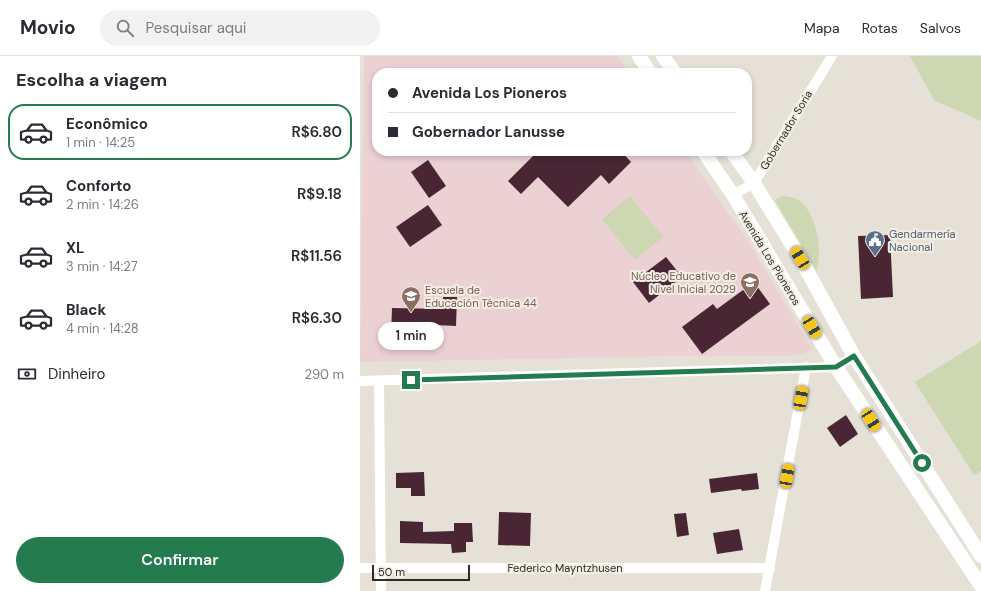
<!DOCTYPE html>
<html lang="pt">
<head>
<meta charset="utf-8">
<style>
	:root { --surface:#fff; --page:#f2f2f3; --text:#2b2b33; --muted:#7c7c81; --line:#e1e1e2; --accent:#237b4e }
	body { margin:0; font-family:"DM Sans",sans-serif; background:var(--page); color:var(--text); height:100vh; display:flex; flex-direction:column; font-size:15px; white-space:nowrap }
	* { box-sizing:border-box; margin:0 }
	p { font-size:13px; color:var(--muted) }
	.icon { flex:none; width:22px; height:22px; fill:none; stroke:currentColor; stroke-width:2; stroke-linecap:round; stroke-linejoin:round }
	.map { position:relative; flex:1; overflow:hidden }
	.drawer { display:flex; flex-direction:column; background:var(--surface); width:360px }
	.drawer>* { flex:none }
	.hud { position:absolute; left:12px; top:12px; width:380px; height:88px; border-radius:16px; box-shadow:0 2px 6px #0003; display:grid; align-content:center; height:88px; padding:0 16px; background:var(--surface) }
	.scale { position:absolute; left:12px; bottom:10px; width:98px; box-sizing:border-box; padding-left:4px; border:2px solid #2d2b27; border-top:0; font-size:11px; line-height:14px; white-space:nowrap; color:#2d2b27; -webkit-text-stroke:3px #f3eee4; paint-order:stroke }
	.end { position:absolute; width:18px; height:18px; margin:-9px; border:5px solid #237b4e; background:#fff; box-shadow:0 0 0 2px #fff }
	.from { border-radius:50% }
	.bubble { position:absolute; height:28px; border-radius:14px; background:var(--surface); box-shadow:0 2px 6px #0003; font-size:13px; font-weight:600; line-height:28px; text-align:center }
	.car { position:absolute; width:12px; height:24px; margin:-12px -6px; border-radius:5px; box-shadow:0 0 3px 1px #0007; background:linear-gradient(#f5c518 24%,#345 0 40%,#f5c518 0 76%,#345 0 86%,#f5c518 0) }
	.hud b { display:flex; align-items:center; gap:14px; height:38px; font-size:15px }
	.hud b+b { border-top:1px solid var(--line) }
	.hud i { width:10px; height:10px; background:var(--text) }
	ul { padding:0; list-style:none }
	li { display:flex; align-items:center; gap:12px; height:56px; margin:0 8px 6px; padding:0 8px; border:2px solid transparent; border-radius:16px }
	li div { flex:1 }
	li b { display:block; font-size:15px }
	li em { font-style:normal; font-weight:600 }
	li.current { border-color:var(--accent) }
	li>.icon { width:36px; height:36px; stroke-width:1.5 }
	h2 { padding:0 16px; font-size:18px; line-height:48px }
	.pay { display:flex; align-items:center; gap:10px; height:44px; padding:0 16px; font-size:15px }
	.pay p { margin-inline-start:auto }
	.cta { display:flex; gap:8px; margin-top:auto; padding:8px 16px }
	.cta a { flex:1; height:46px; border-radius:24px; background:var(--accent); color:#fff; font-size:16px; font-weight:600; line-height:46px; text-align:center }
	header { display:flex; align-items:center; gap:24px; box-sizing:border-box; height:56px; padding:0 20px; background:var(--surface); border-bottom:1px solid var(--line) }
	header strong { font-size:19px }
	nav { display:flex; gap:22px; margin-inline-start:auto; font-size:14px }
	.search { width:280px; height:36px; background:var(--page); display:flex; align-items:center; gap:10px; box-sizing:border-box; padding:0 14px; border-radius:22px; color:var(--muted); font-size:15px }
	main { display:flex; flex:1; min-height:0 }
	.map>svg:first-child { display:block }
	.education { fill:#ebd0d4 }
	.green { fill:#cdd7b2 }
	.building { fill:#4a2634 }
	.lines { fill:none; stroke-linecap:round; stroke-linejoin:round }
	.minor { stroke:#fff; stroke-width:10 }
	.secondary { stroke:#fff; stroke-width:14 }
	.route { stroke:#237b4e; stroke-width:5 }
	.labels { text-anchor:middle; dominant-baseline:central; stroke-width:4; stroke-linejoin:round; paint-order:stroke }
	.street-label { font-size:11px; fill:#2d2b27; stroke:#f3eee4 }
	.service-label { font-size:11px; fill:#4e5e75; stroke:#f3eee4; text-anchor:start }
	.education-label { font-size:11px; fill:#785e54; stroke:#f3eee4; text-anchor:end }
</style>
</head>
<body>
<header>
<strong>Movio</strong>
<div class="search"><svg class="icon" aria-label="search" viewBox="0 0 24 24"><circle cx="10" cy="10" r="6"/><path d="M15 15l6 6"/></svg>Pesquisar aqui</div>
<nav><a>Mapa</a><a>Rotas</a><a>Salvos</a></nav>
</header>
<main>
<section class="drawer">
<h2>Escolha a viagem</h2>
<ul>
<li class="current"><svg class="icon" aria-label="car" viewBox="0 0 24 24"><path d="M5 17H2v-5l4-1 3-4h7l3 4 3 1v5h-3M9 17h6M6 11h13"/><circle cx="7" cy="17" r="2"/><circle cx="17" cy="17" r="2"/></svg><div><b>Econômico</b><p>1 min · 14:25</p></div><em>R$6.80</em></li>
<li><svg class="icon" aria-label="car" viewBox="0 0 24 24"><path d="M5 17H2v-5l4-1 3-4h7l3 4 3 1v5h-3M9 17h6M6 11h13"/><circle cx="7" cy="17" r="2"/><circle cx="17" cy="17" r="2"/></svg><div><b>Conforto</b><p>2 min · 14:26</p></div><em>R$9.18</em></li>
<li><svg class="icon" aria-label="car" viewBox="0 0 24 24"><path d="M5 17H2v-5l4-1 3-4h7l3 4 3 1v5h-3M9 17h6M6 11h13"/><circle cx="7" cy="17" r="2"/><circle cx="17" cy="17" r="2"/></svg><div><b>XL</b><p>3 min · 14:27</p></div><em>R$11.56</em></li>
<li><svg class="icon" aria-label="car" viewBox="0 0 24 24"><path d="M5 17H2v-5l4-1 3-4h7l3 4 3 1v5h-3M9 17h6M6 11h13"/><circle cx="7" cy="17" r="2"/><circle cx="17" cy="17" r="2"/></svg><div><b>Black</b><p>4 min · 14:28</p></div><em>R$6.30</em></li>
</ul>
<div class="pay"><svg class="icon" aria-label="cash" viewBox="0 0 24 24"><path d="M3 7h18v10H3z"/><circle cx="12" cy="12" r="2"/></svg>Dinheiro<p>290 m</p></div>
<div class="cta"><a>Confirmar</a></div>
</section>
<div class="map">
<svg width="621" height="535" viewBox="0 0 621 535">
	<rect width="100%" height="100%" fill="#e6e1d7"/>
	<!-- education -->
	<polygon class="education" points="4,0 258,0 270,17 17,17 17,95 325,95 390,188 453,294 433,300 316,300 0,306"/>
	<!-- green -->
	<g class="green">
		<polygon points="550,0 621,0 621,65 574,44"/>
		<polygon points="270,140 303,181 275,204 242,163"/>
		<path d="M422,140c7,0 15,2 20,7 12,11 17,34 17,50 0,6 -2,13 -2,19l-42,-72z"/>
		<polygon points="621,285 621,415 614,419 555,326"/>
	</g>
	<!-- building -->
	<g class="building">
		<polygon points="178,95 261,95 271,106 249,128 241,119 208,151 178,121 161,138 148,125"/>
		<polygon points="68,104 86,130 69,142 51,116"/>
		<polygon points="68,149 82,169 50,191 36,171"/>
		<polygon points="530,179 533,241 501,243 498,180"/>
		<polygon points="306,201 322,221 289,247 273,226"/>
		<polygon points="394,226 410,248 342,298 322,271 353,248 357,253"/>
		<polygon points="83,241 97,241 96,270 75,269 75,281 31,280 32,252 83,253"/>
		<polygon points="486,359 498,378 480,391 467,372"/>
		<polygon points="64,416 65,440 51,440 51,432 36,432 36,417"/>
		<polygon points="397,417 399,433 382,435 381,433 351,437 349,423"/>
		<polygon points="139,456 171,457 170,490 138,489"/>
		<polygon points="326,457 329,479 317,481 314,458"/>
		<polygon points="40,465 63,466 63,476 94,475 94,467 112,467 113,486 106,486 106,496 92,497 91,488 40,487"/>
		<polygon points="379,473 383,494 357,498 353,477"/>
	</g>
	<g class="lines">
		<!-- minor -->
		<g class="minor">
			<polyline points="373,139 394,127 472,0"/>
			<polyline points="0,325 476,311 494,300"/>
			<polyline points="19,325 21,535"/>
			<polyline points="0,512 410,512"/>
			<polyline points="405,535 446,311"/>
		</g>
		<!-- secondary -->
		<g class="secondary">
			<polyline points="279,0 290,17"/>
			<polyline points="303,0 315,17"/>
			<polyline points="343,95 373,139 476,311 621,530"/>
			<polyline points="371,95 394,127 440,202 494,300 621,500"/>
		</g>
	</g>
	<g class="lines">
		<!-- route -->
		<polyline class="route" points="51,324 476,311 494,300 562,407"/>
	</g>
	<!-- icons -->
	<defs>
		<symbol id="civic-pin" viewBox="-11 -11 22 30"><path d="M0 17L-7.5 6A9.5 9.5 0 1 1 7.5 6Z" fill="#5c6f8a" stroke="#f3eee4"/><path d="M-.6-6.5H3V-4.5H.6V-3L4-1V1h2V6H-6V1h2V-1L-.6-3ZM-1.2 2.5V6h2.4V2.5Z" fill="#fff"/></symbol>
		<symbol id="school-pin" viewBox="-11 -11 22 30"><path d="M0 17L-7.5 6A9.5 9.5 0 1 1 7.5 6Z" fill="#8d6e63" stroke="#f3eee4"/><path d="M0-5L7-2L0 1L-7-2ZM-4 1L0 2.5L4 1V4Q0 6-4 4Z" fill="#fff"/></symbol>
	</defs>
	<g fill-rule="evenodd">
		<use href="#civic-pin" x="504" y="173" width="22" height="30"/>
		<use href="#school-pin" x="379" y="215" width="22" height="30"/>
		<use href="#school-pin" x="40" y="229" width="22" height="30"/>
	</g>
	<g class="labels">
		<!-- street labels -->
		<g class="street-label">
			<text transform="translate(426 74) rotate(-59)">Gobernador Soria</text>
			<text transform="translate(410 202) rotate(59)">Avenida Los Pioneros</text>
			<text x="205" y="512">Federico Mayntzhusen</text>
		</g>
		<!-- service labels -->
		<g class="service-label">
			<text x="529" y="178">Gendarmería<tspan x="529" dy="13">Nacional</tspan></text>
		</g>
		<!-- education labels -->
		<g class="education-label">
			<text x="376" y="220">Núcleo Educativo de<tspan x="376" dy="13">Nivel Inicial 2029</tspan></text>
			<text x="65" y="234" text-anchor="start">Escuela de<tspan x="65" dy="13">Educación Técnica 44</tspan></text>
		</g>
	</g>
</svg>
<div class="scale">50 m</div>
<i class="end from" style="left:562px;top:407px"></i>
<i class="end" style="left:51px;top:324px"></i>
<div class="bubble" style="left:18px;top:266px;width:66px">1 min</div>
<i class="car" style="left:440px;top:202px;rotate:329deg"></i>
<i class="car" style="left:452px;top:271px;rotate:149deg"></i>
<i class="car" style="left:441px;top:342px;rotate:10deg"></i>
<i class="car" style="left:511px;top:364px;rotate:147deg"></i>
<i class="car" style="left:427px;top:420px;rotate:10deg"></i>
<div class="hud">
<b><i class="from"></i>Avenida Los Pioneros</b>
<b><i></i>Gobernador Lanusse</b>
</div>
</div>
</main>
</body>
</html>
